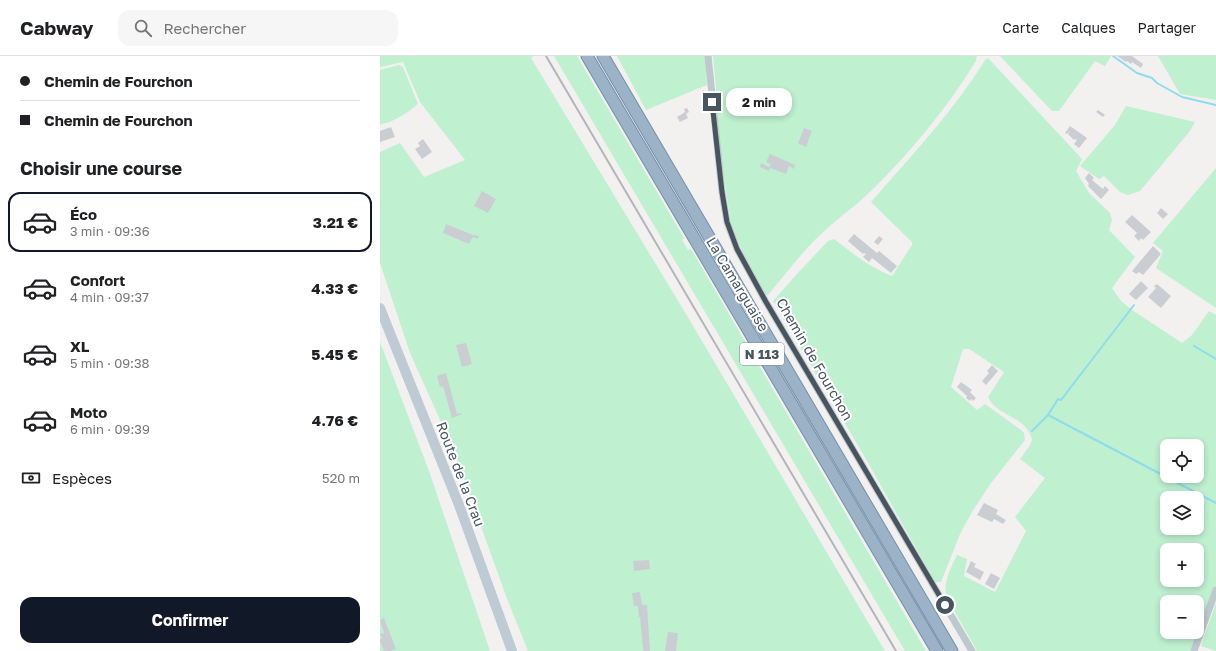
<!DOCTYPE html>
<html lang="fr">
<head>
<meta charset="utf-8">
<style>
	:root { --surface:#fff; --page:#f6f6f6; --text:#202124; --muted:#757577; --line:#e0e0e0; --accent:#111827 }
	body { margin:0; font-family:"Golos Text",sans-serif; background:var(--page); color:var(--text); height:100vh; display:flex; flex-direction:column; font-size:15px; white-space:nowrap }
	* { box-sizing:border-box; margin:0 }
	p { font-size:13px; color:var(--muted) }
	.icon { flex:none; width:22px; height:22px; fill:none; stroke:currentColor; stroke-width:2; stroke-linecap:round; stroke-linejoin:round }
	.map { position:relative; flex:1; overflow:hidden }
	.drawer { display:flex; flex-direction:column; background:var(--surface); width:380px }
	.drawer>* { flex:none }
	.hud { display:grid; align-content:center; height:88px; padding:0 20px; background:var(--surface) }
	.tools { position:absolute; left:780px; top:383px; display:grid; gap:8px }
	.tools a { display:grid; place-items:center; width:44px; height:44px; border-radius:8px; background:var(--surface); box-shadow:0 2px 6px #0003; font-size:20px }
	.end { position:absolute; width:18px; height:18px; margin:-9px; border:5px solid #48555e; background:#fff; box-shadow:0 0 0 2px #fff }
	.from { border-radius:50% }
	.bubble { position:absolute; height:28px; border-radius:12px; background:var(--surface); box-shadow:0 2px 6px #0003; font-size:13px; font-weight:700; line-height:28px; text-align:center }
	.hud b { display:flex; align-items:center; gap:14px; height:38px; font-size:15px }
	.hud b+b { border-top:1px solid var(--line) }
	.hud i { width:10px; height:10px; background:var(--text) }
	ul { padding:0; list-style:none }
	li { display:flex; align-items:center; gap:12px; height:60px; margin:0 8px 6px; padding:0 12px; border:2px solid transparent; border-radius:12px }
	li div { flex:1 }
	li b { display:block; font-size:15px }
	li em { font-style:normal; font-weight:700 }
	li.on { border-color:var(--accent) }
	li>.icon { width:36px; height:36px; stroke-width:1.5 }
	h2 { padding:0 20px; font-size:18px; line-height:48px }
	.pay { display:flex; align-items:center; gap:10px; height:44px; padding:0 20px; font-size:15px }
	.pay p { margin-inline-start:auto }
	.cta { display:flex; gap:8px; margin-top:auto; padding:8px 20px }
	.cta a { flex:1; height:46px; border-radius:12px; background:var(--accent); color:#fff; font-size:16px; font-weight:700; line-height:46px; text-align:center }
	header { display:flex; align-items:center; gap:24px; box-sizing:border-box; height:56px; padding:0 20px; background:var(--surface); border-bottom:1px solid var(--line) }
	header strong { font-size:19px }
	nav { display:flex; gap:22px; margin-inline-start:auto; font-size:14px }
	.search { width:280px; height:36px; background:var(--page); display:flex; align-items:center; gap:10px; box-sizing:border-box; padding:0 14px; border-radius:12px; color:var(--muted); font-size:15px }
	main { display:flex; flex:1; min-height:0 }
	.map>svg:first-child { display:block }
	.green { fill:#bff0d0; fill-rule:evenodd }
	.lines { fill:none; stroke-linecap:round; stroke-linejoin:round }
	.stream { stroke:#8dddec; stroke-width:2 }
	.building { fill:#caced3 }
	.trunk-casing { stroke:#7390ab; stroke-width:13 }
	.minor { stroke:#bec8cf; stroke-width:7 }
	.secondary { stroke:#becad4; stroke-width:10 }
	.trunk { stroke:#9cb3c7; stroke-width:11 }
	.rail { stroke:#b2b6bb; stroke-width:2 }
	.route { stroke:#48555e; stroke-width:5 }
	.labels { text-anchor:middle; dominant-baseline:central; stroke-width:4; stroke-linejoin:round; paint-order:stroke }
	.shield { fill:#fff; stroke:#7f888e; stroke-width:1 }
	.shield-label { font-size:13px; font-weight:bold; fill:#48555e }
	.street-label { font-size:14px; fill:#48555e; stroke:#fff }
</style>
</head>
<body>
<header>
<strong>Cabway</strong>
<div class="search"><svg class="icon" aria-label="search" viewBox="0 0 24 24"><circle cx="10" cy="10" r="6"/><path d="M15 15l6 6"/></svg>Rechercher</div>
<nav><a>Carte</a><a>Calques</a><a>Partager</a></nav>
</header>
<main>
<section class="drawer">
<div class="hud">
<b><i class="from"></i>Chemin de Fourchon</b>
<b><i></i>Chemin de Fourchon</b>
</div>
<h2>Choisir une course</h2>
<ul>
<li class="on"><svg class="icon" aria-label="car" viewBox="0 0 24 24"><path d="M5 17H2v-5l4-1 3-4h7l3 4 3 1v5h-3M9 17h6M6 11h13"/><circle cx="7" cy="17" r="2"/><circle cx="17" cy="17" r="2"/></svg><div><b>Éco</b><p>3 min · 09:36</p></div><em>3.21 €</em></li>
<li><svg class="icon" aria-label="car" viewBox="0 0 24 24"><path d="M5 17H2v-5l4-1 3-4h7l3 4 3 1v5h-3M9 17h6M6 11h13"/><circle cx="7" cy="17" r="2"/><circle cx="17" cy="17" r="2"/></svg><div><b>Confort</b><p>4 min · 09:37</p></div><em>4.33 €</em></li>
<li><svg class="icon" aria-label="car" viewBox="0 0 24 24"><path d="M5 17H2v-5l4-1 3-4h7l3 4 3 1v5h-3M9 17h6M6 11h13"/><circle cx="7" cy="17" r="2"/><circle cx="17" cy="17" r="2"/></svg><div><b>XL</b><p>5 min · 09:38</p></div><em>5.45 €</em></li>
<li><svg class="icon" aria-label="car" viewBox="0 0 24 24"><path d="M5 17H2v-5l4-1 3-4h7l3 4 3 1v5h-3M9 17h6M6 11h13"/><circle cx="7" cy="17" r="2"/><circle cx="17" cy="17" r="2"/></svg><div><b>Moto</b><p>6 min · 09:39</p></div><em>4.76 €</em></li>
</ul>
<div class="pay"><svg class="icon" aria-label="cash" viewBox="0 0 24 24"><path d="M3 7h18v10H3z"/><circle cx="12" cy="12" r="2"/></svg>Espèces<p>520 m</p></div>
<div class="cta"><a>Confirmer</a></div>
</section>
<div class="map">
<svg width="836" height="595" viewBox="0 0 836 595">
	<rect width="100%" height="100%" fill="#f3f0f0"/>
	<!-- green -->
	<g class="green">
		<polygon points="0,0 153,0 151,2 306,258 505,595 148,595 126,540 74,395 30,297 0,207 0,96 20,87 44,121 85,104 40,46 23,6 0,11"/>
		<polygon points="174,0 197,0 304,182 302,184 308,194 311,193 546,595 525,595"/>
		<polygon points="237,0 325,0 327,29 266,54"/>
		<path d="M333,0h264l-1,5c-29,47 -65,91 -105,130 -16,16 -35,28 -51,44 -19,18 -35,40 -52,60h-2l-19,-33 -16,-38 -14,-94 -1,-42z"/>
		<polygon points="620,0 731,0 725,10 715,5 679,55 672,55"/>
		<polygon points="778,0 836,0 836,44 800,38"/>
		<path d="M608,2l94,101 -6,12 13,22 21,20 2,7 -3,10 26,27 -23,31 9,13 11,9 50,33 10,-8 17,-24 7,4v271l-24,65h-215l-30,-53c-5,-14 4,-30 10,-43l10,4 -3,17 31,16 31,-61 -11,-14 30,-39 -25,-19 10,-14 2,-5c-5,-24 -36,-24 -44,-43l16,-25 -35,-23h-6l-12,38 26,23 8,-6 36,26 3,3 1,7 -34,43 -19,29 -12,22 -19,48h-6l-68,-121 -94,-160 24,-27 31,-33 6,-2c18,14 37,29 58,37l20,-31v-3l-41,-40c40,-46 82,-90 114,-142zM787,390h30v30h-30zM787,442h30v30h-30zM787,494h30v30h-30zM787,546h30v30h-30z"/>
		<path d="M19,9l4,2 15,37c-12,10 -23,17 -38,21v-55z"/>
		<polygon points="746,50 815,66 810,75 760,135 748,139 740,136 724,120 719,123 700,110 735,69"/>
		<polygon points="836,112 836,252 776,212 783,195 773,187"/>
		<polygon points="0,286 49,415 110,595 0,595"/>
		<polygon points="836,547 836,595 821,590"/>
	</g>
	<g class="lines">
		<!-- stream -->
		<g class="stream">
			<polyline points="733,0 757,17 772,22 777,27 802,41 836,49"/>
			<polyline points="814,290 836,303"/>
			<polyline points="668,359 836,447"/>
			<polyline points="652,375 668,359 678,343 681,344 754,249"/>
		</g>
	</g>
	<!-- building -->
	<g class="building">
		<polygon points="737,0 752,0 763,8 761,12 752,6 751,8 747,5 746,6"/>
		<polygon points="307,52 309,56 306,58 308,62 300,66 297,61 305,56 304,53"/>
		<polygon points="718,54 725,59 723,61 716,56"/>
		<polygon points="690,70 707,82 699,92 694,88 697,84 695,83 694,84 688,78 690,75 687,78 685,77"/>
		<polygon points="11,71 15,81 0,86 0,75"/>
		<polygon points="424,72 432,75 426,91 418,87"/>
		<polygon points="43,83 52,96 42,103 35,93 40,90 38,87"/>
		<polygon points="390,98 415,109 414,113 409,110 406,118 390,112 389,115 380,111 381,107 389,111 391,108 386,106"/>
		<polygon points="709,117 714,122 712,124 723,133 725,130 729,134 721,143 708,130 709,128 705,122"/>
		<polygon points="102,135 116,143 108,157 94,150"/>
		<polygon points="781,152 788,158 783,163 777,157"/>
		<polygon points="752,159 771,176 763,184 761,182 759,185 754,180 757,177 745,166"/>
		<polygon points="66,168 93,179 99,180 97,183 94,181 92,182 89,188 63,177"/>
		<polygon points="474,178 497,197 499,195 517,210 511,217 492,202 489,206 483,201 486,198 484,197 483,198 468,185"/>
		<polygon points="499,180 503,183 498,189 494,186"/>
		<polygon points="773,190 781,198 763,219 759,216 756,218 752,215"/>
		<polygon points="761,225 768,232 756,244 749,238"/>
		<polygon points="777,228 791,240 781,252 768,241 776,232 774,230"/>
		<polygon points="86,287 92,308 82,311 76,289"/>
		<polygon points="612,309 618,315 606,329 602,325 609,317 607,315"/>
		<polygon points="66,317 77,358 82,357 82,358 72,362 63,330 60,331 57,320"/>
		<polygon points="581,326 592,334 590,336 596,342 593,345 591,343 590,345 586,342 587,340 577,331"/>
		<polygon points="604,447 618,454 616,458 626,464 623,468 614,463 612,466 597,459"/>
		<polygon points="269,504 270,513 254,515 253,505"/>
		<polygon points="591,505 596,508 594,511 604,516 600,524 586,516"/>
		<polygon points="611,517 620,522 614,533 605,528"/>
		<polygon points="260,536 262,549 267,549 270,595 264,595 263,593 260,561 259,561 258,550 254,550 252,537"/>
		<polygon points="4,562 16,593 10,595 4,595 0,585 0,583 2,582 0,578 4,577 0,564"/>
		<polygon points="288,576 298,577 296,595 285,595"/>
	</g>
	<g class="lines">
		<defs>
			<g id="trunk">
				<polyline points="207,0 557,595"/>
				<polyline points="223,0 572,595"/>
			</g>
		</defs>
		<!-- trunk casing -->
		<use href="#trunk" class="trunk-casing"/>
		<!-- minor -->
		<g class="minor">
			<polyline points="328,0 342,136 347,166 357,193 386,246 592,595"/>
			<polyline points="814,595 836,534"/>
		</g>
		<!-- secondary -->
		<polyline class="secondary" points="0,252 79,449 132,595"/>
		<!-- trunk -->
		<use href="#trunk" class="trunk"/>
		<!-- rail -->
		<polyline class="rail" points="166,0 516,595"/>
	</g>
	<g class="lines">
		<!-- route -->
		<polyline class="route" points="332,46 342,136 347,166 357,193 386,246 565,549"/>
	</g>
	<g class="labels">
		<!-- shield labels -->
		<rect class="shield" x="360" y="287" width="44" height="22" rx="3"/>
		<g class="shield-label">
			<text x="382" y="298">N 113</text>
		</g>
		<!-- street labels -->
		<g class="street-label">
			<text transform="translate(358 228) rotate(59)">La Camarguaise</text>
			<text transform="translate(435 303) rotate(60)">Chemin de Fourchon</text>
			<text transform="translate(81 418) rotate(69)">Route de la Crau</text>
		</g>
	</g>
</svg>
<div class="tools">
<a><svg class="icon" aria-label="locate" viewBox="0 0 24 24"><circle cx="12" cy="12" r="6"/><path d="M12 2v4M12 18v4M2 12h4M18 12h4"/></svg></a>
<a><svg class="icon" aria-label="layers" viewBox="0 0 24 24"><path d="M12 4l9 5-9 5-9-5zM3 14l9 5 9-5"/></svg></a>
<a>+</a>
<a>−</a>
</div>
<i class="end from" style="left:565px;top:549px"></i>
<i class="end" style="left:332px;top:46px"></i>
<div class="bubble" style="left:346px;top:32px;width:66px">2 min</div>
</div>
</main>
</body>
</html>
